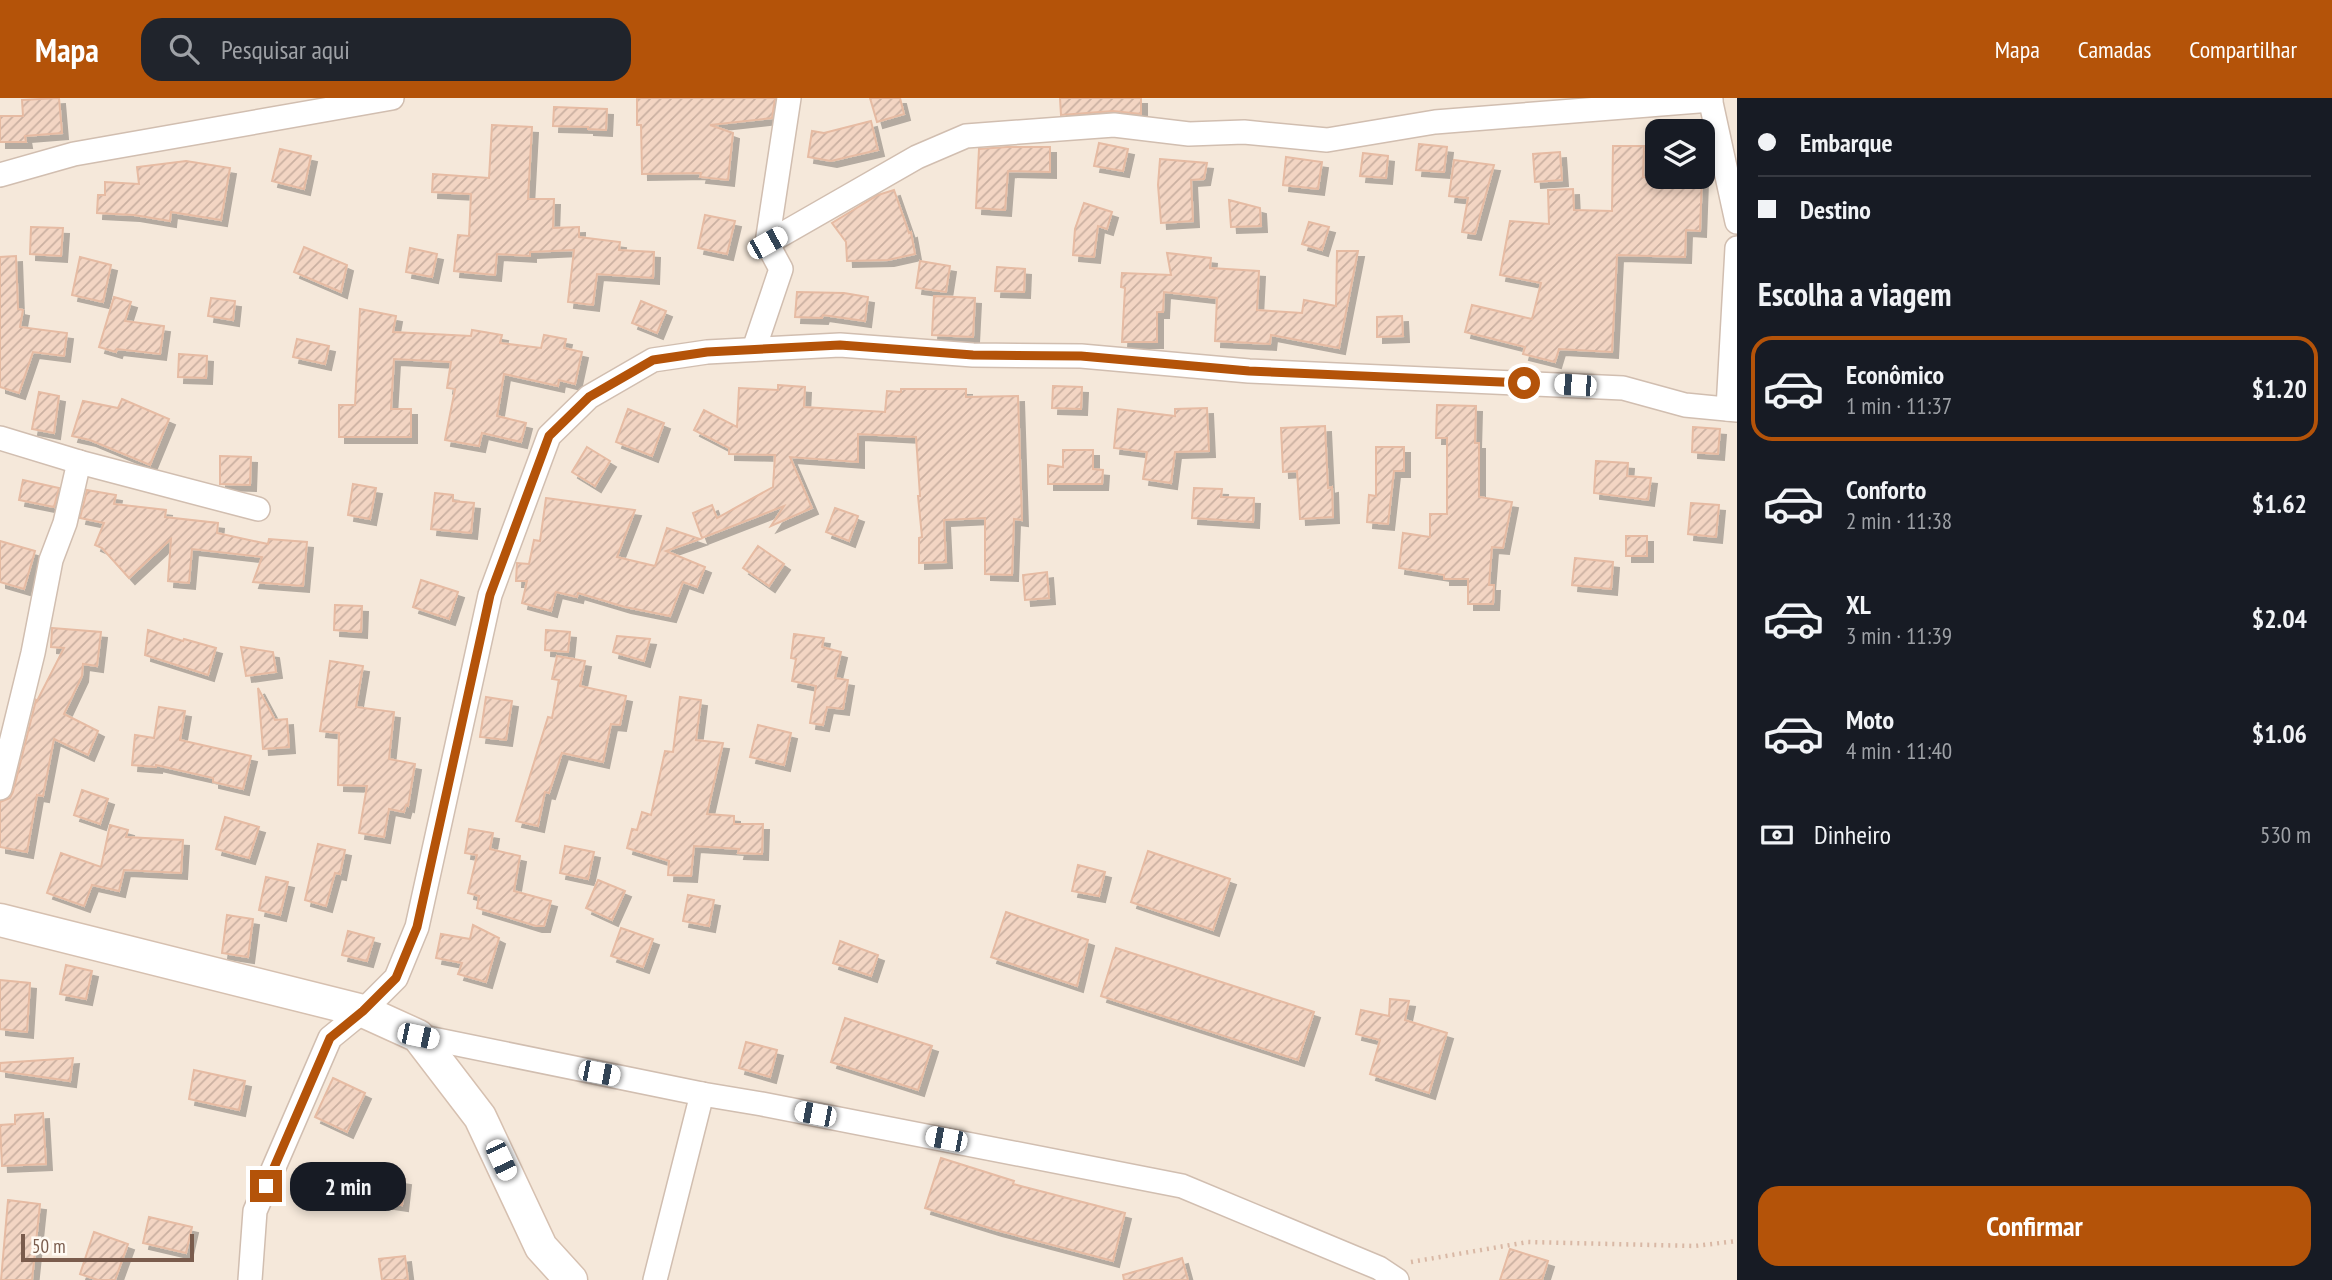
<!DOCTYPE html>
<html lang="pt">
<head>
<meta charset="utf-8">
<style>
	:root { --surface:#171b24; --page:#20242c; --text:#f1f3f6; --muted:#9ea1a6; --line:#363941; --accent:#b45309 }
	body { margin:0; font-family:"PT Sans Narrow",sans-serif; background:var(--page); color:var(--text); height:100vh; display:flex; flex-direction:column; font-size:26px; white-space:nowrap }
	* { box-sizing:border-box; margin:0 }
	p { font-size:23px; color:var(--muted) }
	.icon { flex:none; width:38px; height:38px; fill:none; stroke:currentColor; stroke-width:2; stroke-linecap:round; stroke-linejoin:round }
	.map { position:relative; flex:1; overflow:hidden }
	.details { display:flex; flex-direction:column; background:var(--surface); width:595px }
	.details>* { flex:none }
	.top-card { display:grid; align-content:center; height:154px; padding:0 21px; background:var(--surface) }
	.controls { position:absolute; left:1645px; top:21px; display:grid; gap:14px }
	.controls a { display:grid; place-items:center; width:70px; height:70px; border-radius:14px; background:var(--surface); box-shadow:0 4px 10px #0003; font-size:35px }
	.scale { position:absolute; left:21px; bottom:18px; width:173px; box-sizing:border-box; padding-left:7px; border:4px solid #7a5c4d; border-top:0; font-size:19px; line-height:24px; white-space:nowrap; color:#7a5c4d; -webkit-text-stroke:5px #fffaf3; paint-order:stroke }
	.end { position:absolute; width:32px; height:32px; margin:-16px; border:9px solid #b45309; background:#fff; box-shadow:0 0 0 4px #fff }
	.from { border-radius:50% }
	.bubble { position:absolute; height:49px; border-radius:21px; background:var(--surface); box-shadow:0 4px 10px #0003; font-size:23px; font-weight:700; line-height:49px; text-align:center }
	.car { position:absolute; width:21px; height:42px; margin:-21px -10px; border-radius:9px; box-shadow:0 0 5px 2px #0007; background:linear-gradient(#fff 24%,#345 0 40%,#fff 0 76%,#345 0 86%,#fff 0) }
	.top-card b { display:flex; align-items:center; gap:24px; height:66px; font-size:26px }
	.top-card b+b { border-top:2px solid var(--line) }
	.top-card i { width:18px; height:18px; background:var(--text) }
	ul { padding:0; list-style:none }
	li { display:flex; align-items:center; gap:21px; height:105px; margin:0 14px 10px; padding:0 7px; border:4px solid transparent; border-radius:21px }
	li div { flex:1 }
	li b { display:block; font-size:26px }
	li em { font-style:normal; font-weight:700 }
	li.active { border-color:var(--accent) }
	li>.icon { width:63px; height:63px; stroke-width:1.5 }
	h2 { padding:0 21px; font-size:32px; line-height:84px }
	.pay { display:flex; align-items:center; gap:18px; height:77px; padding:0 21px; font-size:26px }
	.pay p { margin-inline-start:auto }
	.button { display:flex; gap:14px; margin-top:auto; padding:14px 21px }
	.button a { flex:1; height:80px; border-radius:21px; background:var(--accent); color:#fff; font-size:28px; font-weight:700; line-height:80px; text-align:center }
	header { display:flex; align-items:center; gap:42px; box-sizing:border-box; height:98px; padding:0 35px; background:var(--accent); color:#fff }
	header strong { font-size:33px }
	nav { display:flex; gap:38px; margin-inline-start:auto; font-size:24px }
	.search { width:490px; height:63px; background:var(--page); display:flex; align-items:center; gap:18px; box-sizing:border-box; padding:0 24px; border-radius:21px; color:var(--muted); font-size:26px }
	main { display:flex; flex:1; min-height:0 }
	.map>svg:first-child { display:block }
	.residential { fill:#f5e8da; fill-rule:evenodd }
	.building { fill:url(#building-hatch); stroke:#e6bba3; stroke-width:2; filter:url(#shadow) }
	.lines { fill:none; stroke-linecap:round; stroke-linejoin:round }
	.street-casing { stroke:#d1beb0; stroke-width:26 }
	.secondary-casing { stroke:#d6c0b0; stroke-width:35 }
	.path { stroke:#d9b8a5; stroke-width:4.5; stroke-dasharray:2 5; stroke-linecap:butt }
	.street { stroke:#fff; stroke-width:23 }
	.secondary { stroke:#fff; stroke-width:32 }
	.route { stroke:#b45309; stroke-width:9 }
</style>
</head>
<body>
<header>
<strong>Mapa</strong>
<div class="search"><svg class="icon" aria-label="search" viewBox="0 0 24 24"><circle cx="10" cy="10" r="6"/><path d="M15 15l6 6"/></svg>Pesquisar aqui</div>
<nav><a>Mapa</a><a>Camadas</a><a>Compartilhar</a></nav>
</header>
<main>
<div class="map">
<svg width="1737" height="1182" viewBox="0 0 1737 1182">
	<defs>
		<pattern id="building-hatch" width="6" height="6" patternUnits="userSpaceOnUse" patternTransform="scale(1.75)"><rect width="6" height="6" fill="#f3d5c3"/><path d="M-1 1l2-2M0 6l6-6M5 7l2-2" fill="none" stroke="#cab0a1"/></pattern>
		<filter id="shadow"><feDropShadow dx="6" dy="6" stdDeviation="0" flood-color="#0004"/></filter>
	</defs>
	<rect width="100%" height="100%" fill="#fdf6ec"/>
	<!-- residential -->
	<path class="residential" d="M0,0h1737v1182h-1737zM1657,33h46v46h-46z"/>
	<!-- building -->
	<g class="building">
		<polygon points="59,0 62,35 25,38 26,44 0,44 0,18 23,18 22,2"/>
		<polygon points="637,0 775,0 775,1 772,20 710,27 733,35 728,82 700,79 701,75 642,76 641,27 637,27"/>
		<polygon points="870,0 900,0 904,16 877,24"/>
		<polygon points="1060,0 1141,0 1141,16 1113,13 1061,17"/>
		<polygon points="554,9 607,11 606,32 588,31 588,29 553,28"/>
		<polygon points="871,23 878,52 831,63 808,59 812,33 824,35"/>
		<polygon points="492,27 532,29 528,101 554,101 553,130 579,129 579,139 620,144 619,152 654,154 653,180 597,176 593,207 568,204 574,152 530,154 530,158 497,156 495,177 454,173 458,137 469,138 471,96 432,94 433,76 489,80"/>
		<polygon points="1099,45 1128,51 1123,73 1094,68"/>
		<polygon points="1703,45 1705,45 1711,70 1703,70"/>
		<polygon points="1419,46 1447,49 1444,74 1416,72"/>
		<polygon points="1613,48 1644,48 1643,79 1702,79 1700,133 1686,132 1685,159 1617,157 1612,254 1559,251 1555,264 1523,256 1525,249 1465,234 1472,207 1532,221 1541,185 1500,177 1510,123 1549,126 1548,92 1573,91 1574,112 1612,113"/>
		<polygon points="1007,49 1050,49 1050,74 1008,73 1005,112 976,110 979,51"/>
		<polygon points="280,51 311,58 304,91 272,83"/>
		<polygon points="1560,54 1562,82 1535,84 1533,56"/>
		<polygon points="1363,55 1388,58 1386,80 1360,78"/>
		<polygon points="1286,59 1322,64 1318,91 1283,87"/>
		<polygon points="1160,61 1207,65 1204,81 1191,82 1193,123 1161,125 1158,87"/>
		<polygon points="1454,62 1494,67 1475,136 1462,134 1468,100 1449,98"/>
		<polygon points="186,63 230,70 221,122 171,114 170,123 134,117 97,115 98,97 105,97 105,84 139,86 137,69"/>
		<polygon points="894,92 909,135 911,134 915,156 888,162 847,163 846,144 832,125 878,97"/>
		<polygon points="1229,102 1260,110 1261,128 1231,129"/>
		<polygon points="1084,105 1112,114 1107,131 1098,128 1094,159 1073,157 1075,131"/>
		<polygon points="705,117 735,123 727,156 698,150"/>
		<polygon points="1309,124 1329,129 1322,152 1302,146"/>
		<polygon points="31,129 63,130 61,158 30,156"/>
		<polygon points="304,149 347,167 341,194 294,174"/>
		<polygon points="410,150 437,156 432,179 406,174"/>
		<polygon points="1337,153 1358,153 1339,250 1271,237 1270,246 1215,243 1217,200 1164,194 1163,214 1157,214 1157,244 1122,244 1125,190 1121,189 1122,175 1171,177 1167,155 1211,160 1210,170 1259,173 1257,212 1302,215 1304,202 1336,208"/>
		<polygon points="16,158 18,211 23,212 20,229 67,235 64,258 33,254 19,295 0,289 0,159"/>
		<polygon points="80,159 111,167 103,204 72,197"/>
		<polygon points="920,163 950,168 946,194 916,190"/>
		<polygon points="997,169 1025,171 1024,194 995,193"/>
		<polygon points="797,194 844,195 868,199 865,223 823,217 822,220 795,219"/>
		<polygon points="934,198 975,200 973,239 932,237"/>
		<polygon points="114,199 131,204 125,223 164,228 160,256 117,251 116,254 99,249"/>
		<polygon points="211,200 235,203 233,222 208,218"/>
		<polygon points="641,203 666,213 657,235 632,225"/>
		<polygon points="360,211 396,218 393,234 471,238 472,232 502,237 500,245 541,250 544,237 566,241 564,250 582,254 575,286 559,282 558,288 504,276 497,318 526,325 521,344 482,335 479,348 445,342 455,291 447,290 451,264 394,261 391,311 411,311 411,339 339,339 339,307 355,307"/>
		<polygon points="1402,218 1403,238 1377,239 1377,219"/>
		<polygon points="297,241 329,248 325,266 293,259"/>
		<polygon points="179,256 207,258 206,280 178,279"/>
		<polygon points="778,287 805,289 804,309 885,314 887,293 901,294 901,291 966,291 966,299 1018,298 1022,422 1014,421 1012,477 985,476 985,420 944,422 946,464 919,465 919,440 922,439 918,398 920,398 916,339 858,336 858,364 790,359 812,410 771,428 784,408 702,440 693,415 712,407 717,420 773,389 775,357 729,356 729,350 694,332 704,312 737,329 739,290 778,292"/>
		<polygon points="1053,288 1082,289 1081,311 1052,310"/>
		<polygon points="39,294 59,298 54,335 32,331"/>
		<polygon points="122,301 169,321 150,367 90,342 72,338 83,303 118,310"/>
		<polygon points="1437,307 1476,308 1475,345 1479,345 1479,399 1512,404 1503,450 1492,449 1489,487 1494,487 1493,506 1468,506 1468,481 1444,481 1444,477 1399,470 1403,435 1430,439 1430,416 1447,416 1447,340 1436,340"/>
		<polygon points="1207,310 1209,353 1175,354 1171,385 1143,381 1147,354 1114,350 1118,311 1175,318 1175,311"/>
		<polygon points="628,311 664,325 652,358 616,344"/>
		<polygon points="1325,328 1328,390 1332,389 1333,419 1300,421 1297,373 1283,374 1281,330"/>
		<polygon points="1693,329 1720,331 1718,356 1692,354"/>
		<polygon points="587,349 610,363 595,388 572,374"/>
		<polygon points="1376,349 1404,349 1404,373 1394,373 1388,426 1367,424 1369,397 1376,398"/>
		<polygon points="1063,352 1093,352 1093,371 1103,372 1102,386 1048,386 1048,367 1063,369"/>
		<polygon points="220,358 251,359 250,387 220,386"/>
		<polygon points="1596,363 1628,365 1627,378 1651,380 1648,402 1594,395"/>
		<polygon points="23,382 59,390 54,409 19,402"/>
		<polygon points="353,386 376,390 370,421 348,417"/>
		<polygon points="1194,390 1222,391 1221,399 1254,400 1253,424 1192,420"/>
		<polygon points="87,392 116,397 114,406 166,412 165,419 218,425 217,435 268,446 269,441 307,444 303,488 253,484 262,459 192,451 189,485 168,483 171,441 129,480 102,450 95,447 104,425 80,420"/>
		<polygon points="435,395 453,397 453,403 474,405 471,435 431,431"/>
		<polygon points="546,400 635,412 617,459 655,468 667,430 700,441 666,453 705,469 697,489 683,484 670,518 625,509 578,495 577,499 556,494 551,513 522,505 527,483 516,483 517,465 529,466 534,442 540,443"/>
		<polygon points="1691,405 1719,407 1716,439 1688,436"/>
		<polygon points="835,410 858,418 849,443 826,434"/>
		<rect x="1626" y="438" width="21" height="20"/>
		<polygon points="0,443 35,453 24,491 0,484"/>
		<polygon points="758,448 784,466 769,488 743,470"/>
		<polygon points="1575,460 1613,464 1611,491 1572,487"/>
		<polygon points="1047,474 1049,500 1025,502 1023,477"/>
		<polygon points="421,482 458,494 449,521 413,509"/>
		<polygon points="335,507 362,508 361,534 334,532"/>
		<polygon points="52,530 101,534 97,568 83,566 82,578 64,616 98,633 88,657 54,641 43,698 37,697 27,754 0,749 0,704 10,700 13,694 36,602 37,603 64,550 51,549"/>
		<polygon points="148,532 183,543 184,541 216,550 208,577 145,557"/>
		<polygon points="546,532 570,534 568,554 545,552"/>
		<polygon points="794,536 824,540 822,549 841,554 835,580 848,582 843,611 827,609 823,627 810,625 816,588 792,583 796,561 791,560"/>
		<polygon points="617,538 650,541 644,563 613,554"/>
		<polygon points="241,549 273,554 276,574 246,578"/>
		<polygon points="557,558 585,563 580,588 626,598 620,627 611,626 603,664 562,655 549,695 545,694 538,728 516,723 548,619 552,620 559,582 552,581"/>
		<polygon points="330,563 363,568 356,609 394,614 389,661 415,666 408,708 406,707 404,714 389,711 384,739 359,735 367,688 338,687 339,635 320,633"/>
		<polygon points="258,590 275,622 287,621 289,649 263,651"/>
		<polygon points="486,599 512,603 506,642 480,639"/>
		<polygon points="680,599 701,602 696,642 723,645 707,716 734,718 734,726 763,726 762,756 738,755 739,751 694,748 691,778 668,777 669,763 627,750 632,731 637,732 642,714 651,717 665,653 673,654"/>
		<polygon points="159,609 185,613 180,642 251,658 243,691 213,684 213,680 156,667 156,669 132,667 135,637 154,640"/>
		<polygon points="758,627 791,635 784,667 750,659"/>
		<polygon points="82,692 108,701 100,726 74,717"/>
		<polygon points="225,719 259,729 249,760 216,751"/>
		<polygon points="110,727 128,732 126,739 183,742 181,775 124,772 119,793 92,787 84,808 47,795 61,755 101,769"/>
		<polygon points="469,731 493,735 490,751 520,758 514,793 551,803 544,828 536,828 477,810 479,798 468,795 477,757 465,755"/>
		<polygon points="318,746 345,752 340,776 335,775 326,808 305,802"/>
		<polygon points="565,748 594,754 588,781 560,775"/>
		<polygon points="1148,753 1230,781 1213,832 1131,804"/>
		<polygon points="1078,767 1105,774 1099,798 1072,793"/>
		<polygon points="266,779 288,784 280,817 259,812"/>
		<polygon points="598,782 625,793 612,822 586,810"/>
		<polygon points="688,797 714,802 709,828 683,823"/>
		<polygon points="1006,814 1088,842 1077,888 991,859"/>
		<polygon points="227,817 253,821 248,859 222,855"/>
		<polygon points="473,827 499,840 486,884 458,876 462,865 436,860 441,836 470,841"/>
		<polygon points="621,830 653,841 643,869 611,858"/>
		<polygon points="348,833 374,840 367,863 342,857"/>
		<polygon points="840,843 878,857 871,878 833,865"/>
		<polygon points="1116,850 1314,914 1298,962 1101,898"/>
		<polygon points="66,867 92,873 86,901 60,896"/>
		<polygon points="0,882 30,885 27,934 0,931"/>
		<polygon points="1390,901 1409,903 1405,922 1447,935 1429,995 1370,976 1380,942 1356,936 1361,912 1389,918"/>
		<polygon points="845,920 932,948 918,992 831,964"/>
		<polygon points="746,944 777,952 770,979 739,970"/>
		<polygon points="73,960 70,983 0,973 0,965"/>
		<polygon points="194,972 245,983 239,1012 189,1001"/>
		<polygon points="333,980 365,995 347,1034 315,1019"/>
		<polygon points="43,1015 46,1066 2,1068 0,1027 15,1026 15,1017"/>
		<polygon points="941,1060 1014,1083 1013,1086 1125,1115 1113,1163 996,1132 925,1110"/>
		<polygon points="379,1077 405,1081 402,1107 375,1103"/>
		<polygon points="8,1102 40,1106 32,1182 1,1182"/>
		<polygon points="149,1119 192,1129 186,1155 143,1145"/>
		<polygon points="94,1134 128,1146 115,1182 98,1182 80,1176"/>
		<polygon points="1510,1151 1548,1163 1542,1182 1500,1182"/>
		<polygon points="405,1158 408,1182 382,1182 379,1161"/>
		<polygon points="1182,1160 1188,1182 1124,1182 1123,1177"/>
	</g>
	<g class="lines">
		<defs>
			<g id="street">
				<polyline points="1710,0 1737,124"/>
				<polyline points="0,77 74,56 392,0"/>
				<polyline points="767,145 917,59 966,38 1114,27 1189,36 1244,34 1327,42 1435,24 1711,2"/>
				<polyline points="754,251 781,171 767,145 789,0"/>
				<polyline points="1728,311 1737,150"/>
				<polyline points="0,340 79,364 258,411"/>
				<polyline points="0,690 33,555 51,462 65,425 79,364"/>
				<polyline points="418,938 702,996"/>
				<polyline points="250,1182 255,1113 330,940 363,913 396,880 417,829 490,497 549,338 589,299 653,262 707,254 840,247 973,257 1081,258 1249,273 1623,290 1685,307 1737,312"/>
				<polyline points="655,1182 702,996 762,1006 1182,1088 1379,1170 1397,1182"/>
			</g>
			<polyline id="secondary" points="0,822 363,913 418,938 480,1019 541,1149 571,1182"/>
		</defs>
		<!-- street casing -->
		<use href="#street" class="street-casing"/>
		<!-- secondary casing -->
		<use href="#secondary" class="secondary-casing"/>
		<!-- path -->
		<polyline class="path" points="1411,1164 1528,1144 1695,1148 1737,1143"/>
		<!-- street -->
		<use href="#street" class="street"/>
		<!-- secondary -->
		<use href="#secondary" class="secondary"/>
	</g>
	<g class="lines">
		<!-- route -->
		<polyline class="route" points="266,1088 330,940 363,913 396,880 417,829 490,497 549,338 589,299 653,262 707,254 840,247 973,257 1081,258 1249,273 1524,285"/>
	</g>
</svg>
<div class="controls">
<a><svg class="icon" aria-label="layers" viewBox="0 0 24 24"><path d="M12 4l9 5-9 5-9-5zM3 14l9 5 9-5"/></svg></a>
</div>
<div class="scale">50 m</div>
<i class="end from" style="left:1524px;top:285px"></i>
<i class="end" style="left:266px;top:1088px"></i>
<div class="bubble" style="left:290px;top:1064px;width:116px">2 min</div>
<i class="car" style="left:767px;top:145px;rotate:61deg"></i>
<i class="car" style="left:1575px;top:287px;rotate:274deg"></i>
<i class="car" style="left:418px;top:938px;rotate:102deg"></i>
<i class="car" style="left:599px;top:975px;rotate:101deg"></i>
<i class="car" style="left:815px;top:1016px;rotate:281deg"></i>
<i class="car" style="left:946px;top:1041px;rotate:281deg"></i>
<i class="car" style="left:501px;top:1062px;rotate:155deg"></i>
</div>
<section class="details">
<div class="top-card">
<b><i class="from"></i>Embarque</b>
<b><i></i>Destino</b>
</div>
<h2>Escolha a viagem</h2>
<ul>
<li class="active"><svg class="icon" aria-label="car" viewBox="0 0 24 24"><path d="M5 17H2v-5l4-1 3-4h7l3 4 3 1v5h-3M9 17h6M6 11h13"/><circle cx="7" cy="17" r="2"/><circle cx="17" cy="17" r="2"/></svg><div><b>Econômico</b><p>1 min · 11:37</p></div><em>$1.20</em></li>
<li><svg class="icon" aria-label="car" viewBox="0 0 24 24"><path d="M5 17H2v-5l4-1 3-4h7l3 4 3 1v5h-3M9 17h6M6 11h13"/><circle cx="7" cy="17" r="2"/><circle cx="17" cy="17" r="2"/></svg><div><b>Conforto</b><p>2 min · 11:38</p></div><em>$1.62</em></li>
<li><svg class="icon" aria-label="car" viewBox="0 0 24 24"><path d="M5 17H2v-5l4-1 3-4h7l3 4 3 1v5h-3M9 17h6M6 11h13"/><circle cx="7" cy="17" r="2"/><circle cx="17" cy="17" r="2"/></svg><div><b>XL</b><p>3 min · 11:39</p></div><em>$2.04</em></li>
<li><svg class="icon" aria-label="car" viewBox="0 0 24 24"><path d="M5 17H2v-5l4-1 3-4h7l3 4 3 1v5h-3M9 17h6M6 11h13"/><circle cx="7" cy="17" r="2"/><circle cx="17" cy="17" r="2"/></svg><div><b>Moto</b><p>4 min · 11:40</p></div><em>$1.06</em></li>
</ul>
<div class="pay"><svg class="icon" aria-label="cash" viewBox="0 0 24 24"><path d="M3 7h18v10H3z"/><circle cx="12" cy="12" r="2"/></svg>Dinheiro<p>530 m</p></div>
<div class="button"><a>Confirmar</a></div>
</section>
</main>
</body>
</html>
